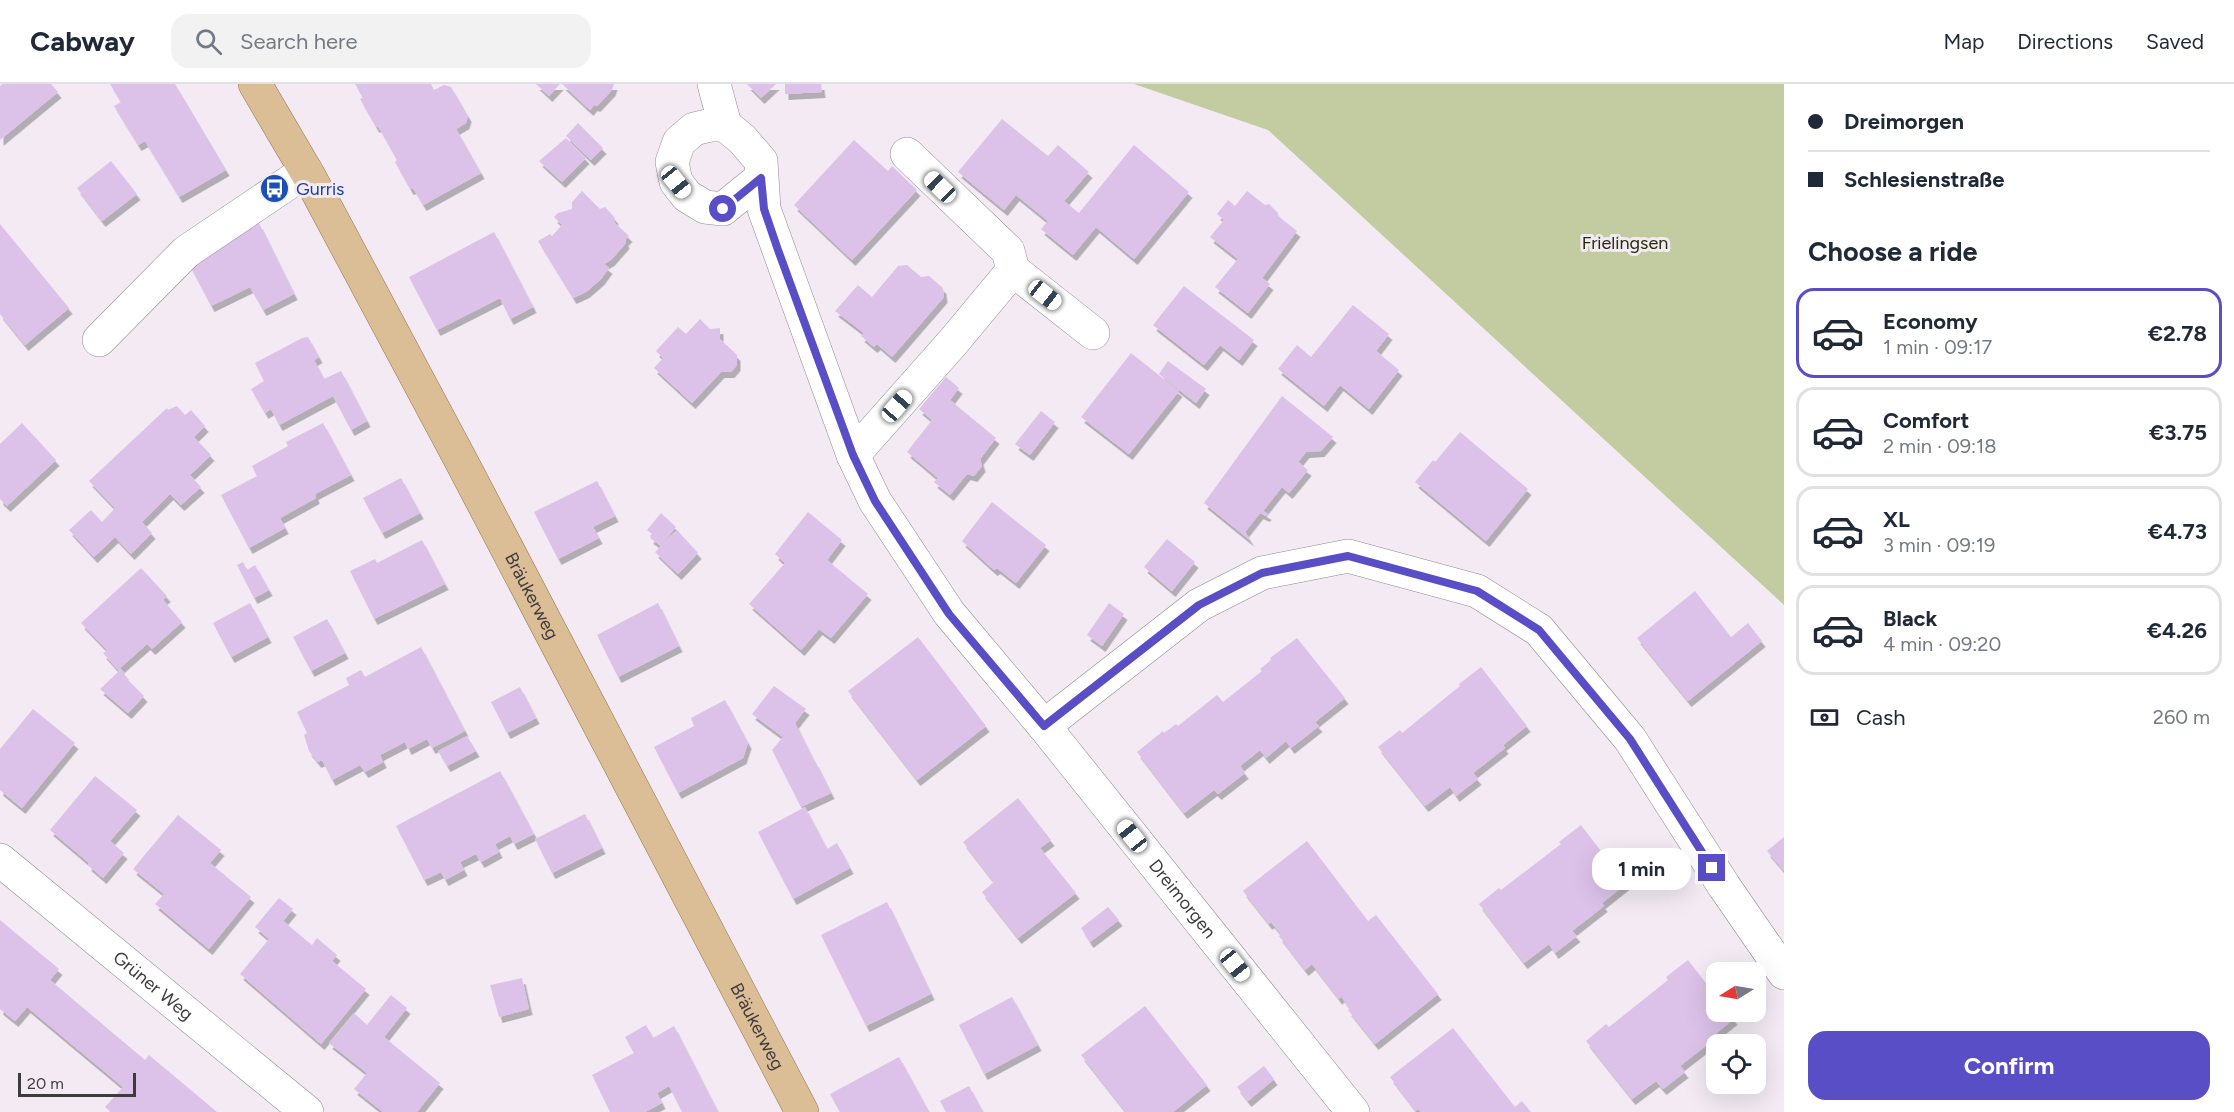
<!DOCTYPE html>
<html lang="en">
<head>
<meta charset="utf-8">
<style>
	:root { --surface:#fff; --page:#f2f2f3; --text:#1f2937; --muted:#747a83; --line:#e0e1e3; --accent:#594ec6 }
	body { margin:0; font-family:Figtree,sans-serif; background:var(--page); color:var(--text); height:100vh; display:flex; flex-direction:column; font-size:22px; white-space:nowrap }
	* { box-sizing:border-box; margin:0 }
	p { font-size:20px; color:var(--muted) }
	.icon { flex:none; width:33px; height:33px; fill:none; stroke:currentColor; stroke-width:2; stroke-linecap:round; stroke-linejoin:round }
	.map { position:relative; flex:1; overflow:hidden }
	.details { display:flex; flex-direction:column; background:var(--surface); width:450px }
	.details>* { flex:none }
	.top-card { display:grid; align-content:center; height:132px; padding:0 24px; background:var(--surface) }
	.needle { width:39px; rotate:259deg }
	.controls { position:absolute; left:1706px; top:878px; display:grid; gap:12px }
	.controls a { display:grid; place-items:center; width:60px; height:60px; border-radius:12px; background:var(--surface); box-shadow:0 6px 24px #0002; font-size:30px }
	.scale { position:absolute; left:18px; bottom:15px; width:118px; box-sizing:border-box; padding-left:6px; border:3px solid #3e3b3f; border-top:0; font-size:16px; line-height:21px; white-space:nowrap; color:#3e3b3f; -webkit-text-stroke:4px #f3eaf4; paint-order:stroke }
	.end { position:absolute; width:27px; height:27px; margin:-14px; border:8px solid #594ec6; background:#fff; box-shadow:0 0 0 3px #fff }
	.from { border-radius:50% }
	.bubble { position:absolute; height:42px; border-radius:18px; background:var(--surface); box-shadow:0 6px 24px #0002; font-size:20px; font-weight:700; line-height:42px; text-align:center }
	.car { position:absolute; width:18px; height:36px; margin:-18px -9px; border-radius:8px; box-shadow:0 0 4px 2px #0007; background:linear-gradient(#fff 24%,#345 0 40%,#fff 0 76%,#345 0 86%,#fff 0) }
	.top-card b { display:flex; align-items:center; gap:21px; height:57px; font-size:22px }
	.top-card b+b { border-top:2px solid var(--line) }
	.top-card i { width:15px; height:15px; background:var(--text) }
	ul { padding:0; list-style:none }
	li { display:flex; align-items:center; gap:18px; height:90px; margin:0 12px 9px; padding:0 12px; border:3px solid var(--line); border-radius:18px }
	li div { flex:1 }
	li b { display:block; font-size:22px }
	li em { font-style:normal; font-weight:700 }
	li.on { border-color:var(--accent) }
	li>.icon { width:54px; height:54px; stroke-width:1.5 }
	h2 { padding:0 24px; font-size:27px; line-height:72px }
	.pay { display:flex; align-items:center; gap:15px; height:66px; padding:0 24px; font-size:22px }
	.pay p { margin-inline-start:auto }
	.primary-button { display:flex; gap:12px; margin-top:auto; padding:12px 24px }
	.primary-button a { flex:1; height:69px; border-radius:18px; background:var(--accent); color:#fff; font-size:24px; font-weight:700; line-height:69px; text-align:center }
	header { display:flex; align-items:center; gap:36px; box-sizing:border-box; height:84px; padding:0 30px; background:var(--surface); border-bottom:2px solid var(--line) }
	header strong { font-size:28px }
	nav { display:flex; gap:33px; margin-inline-start:auto; font-size:21px }
	.search { width:420px; height:54px; background:var(--page); display:flex; align-items:center; gap:15px; box-sizing:border-box; padding:0 21px; border-radius:18px; color:var(--muted); font-size:22px }
	main { display:flex; flex:1; min-height:0 }
	.map>svg:first-child { display:block }
	.green { fill:#c3cca1 }
	.building { fill:#dcc2e9; filter:url(#shadow) }
	.lines { fill:none; stroke-linecap:round; stroke-linejoin:round }
	.minor-casing { stroke:#918992; stroke-width:34 }
	.major-casing { stroke:#95744a; stroke-width:34 }
	.minor { stroke:#fff; stroke-width:33 }
	.major { stroke:#dcbe96; stroke-width:33 }
	.route { stroke:#594ec6; stroke-width:8 }
	.labels { text-anchor:middle; dominant-baseline:central; stroke-width:6; stroke-linejoin:round; paint-order:stroke }
	.transit-label { font-size:18px; fill:#164399; stroke:#f3eaf4; text-anchor:start }
	.park-label { font-size:18px; fill:#282d09; stroke:#f3eaf4 }
	.street-label { font-size:18px; fill:#3e3b3f; stroke:#f3eaf4 }
</style>
</head>
<body>
<header>
<strong>Cabway</strong>
<div class="search"><svg class="icon" aria-label="search" viewBox="0 0 24 24"><circle cx="10" cy="10" r="6"/><path d="M15 15l6 6"/></svg>Search here</div>
<nav><a>Map</a><a>Directions</a><a>Saved</a></nav>
</header>
<main>
<div class="map">
<svg width="1784" height="1028" viewBox="0 0 1784 1028">
	<defs>
		<filter id="shadow"><feDropShadow dx="3.5" dy="6" stdDeviation="0" flood-color="#0004"/></filter>
	</defs>
	<rect width="100%" height="100%" fill="#f3eaf4"/>
	<!-- green -->
	<polygon class="green" points="1134,0 1784,0 1784,521 1268,46"/>
	<!-- building -->
	<g class="building">
		<polygon points="3,0 51,0 58,8 0,56 0,2"/>
		<polygon points="110,0 175,0 226,86 179,113 145,57 138,61 114,22 121,18"/>
		<polygon points="355,0 431,0 434,6 444,1 451,3 468,32 466,39 456,45 481,89 423,121 413,104 410,105 395,78 397,76 378,42 376,43 360,15 363,14"/>
		<polygon points="536,0 560,0 549,12"/>
		<polygon points="562,0 614,0 612,6 597,22 594,21 590,26"/>
		<polygon points="747,0 776,0 761,14"/>
		<polygon points="785,0 821,0 822,8 785,10"/>
		<polygon points="1002,35 1048,72 1058,61 1089,88 1064,117 1079,129 1134,61 1189,108 1134,175 1096,143 1073,171 1041,145 1048,137 1016,111 1004,126 958,88"/>
		<polygon points="578,39 603,64 591,76 566,52"/>
		<polygon points="566,54 586,74 562,98 539,77"/>
		<polygon points="854,56 888,87 892,82 917,106 852,176 794,121"/>
		<polygon points="111,77 137,110 102,137 77,104"/>
		<polygon points="582,107 600,125 605,123 615,134 614,138 629,152 625,156 626,159 611,176 604,180 609,184 601,195 586,208 573,214 538,157 550,150 552,152 562,141 554,133 558,129 572,125 572,118"/>
		<polygon points="1247,107 1265,121 1269,120 1278,129 1278,132 1297,147 1262,194 1270,200 1248,229 1215,203 1238,175 1210,153 1224,136 1217,130 1228,116 1235,122"/>
		<polygon points="259,139 294,210 263,226 250,203 211,222 188,178"/>
		<polygon points="0,140 69,224 25,261 0,230"/>
		<polygon points="494,148 533,223 510,235 500,214 437,246 409,193"/>
		<polygon points="907,181 921,193 929,192 943,204 944,213 892,273 877,260 874,263 861,252 864,249 835,227 858,201 872,213 898,182"/>
		<polygon points="1184,202 1254,256 1239,276 1220,261 1204,281 1153,241"/>
		<polygon points="1353,221 1389,250 1376,267 1399,286 1369,325 1340,301 1324,322 1278,285 1297,261 1311,273"/>
		<polygon points="700,235 710,245 720,244 720,255 737,271 737,281 731,288 721,288 692,319 654,284 663,274 656,267 678,243 686,250"/>
		<polygon points="308,253 319,273 314,276 324,295 341,287 367,337 351,346 333,312 279,341 271,325 265,329 251,305 264,297 255,279 302,254"/>
		<polygon points="1131,269 1179,307 1129,370 1081,333"/>
		<polygon points="1168,277 1206,305 1196,319 1159,290"/>
		<polygon points="946,293 959,304 950,316 996,354 980,375 982,382 974,392 967,390 950,411 934,398 938,394 907,368 932,336 919,325"/>
		<polygon points="1282,312 1333,353 1321,367 1306,368 1298,378 1308,386 1289,409 1282,403 1263,427 1268,430 1266,432 1260,429 1245,448 1251,457 1204,419"/>
		<polygon points="177,322 185,331 191,326 205,342 194,353 211,371 190,391 201,403 181,421 170,410 142,438 152,449 131,470 115,453 94,473 69,446 91,426 102,438 115,424 89,397 167,324 168,326"/>
		<polygon points="1041,327 1055,338 1030,371 1015,360"/>
		<polygon points="22,339 56,376 7,422 0,415 0,360"/>
		<polygon points="323,339 351,391 315,410 316,414 280,434 285,444 249,464 221,411 257,392 252,382 288,362 286,358"/>
		<polygon points="1460,348 1528,405 1486,457 1415,398 1433,376 1435,378"/>
		<polygon points="401,394 420,429 382,449 363,414"/>
		<polygon points="597,397 615,432 593,443 599,454 558,475 534,428"/>
		<polygon points="992,418 1046,461 1016,499 997,484 994,486 962,457"/>
		<polygon points="808,428 842,456 827,476 868,510 831,554 819,545 801,566 749,520 785,479 775,470"/>
		<polygon points="661,429 676,443 662,460 677,446 698,469 678,490 655,468 661,462 650,454 652,450 647,446"/>
		<polygon points="1167,455 1195,478 1172,507 1144,483"/>
		<polygon points="422,456 445,500 374,535 350,487 375,475 377,479"/>
		<polygon points="243,478 247,486 255,481 269,506 254,514 237,481"/>
		<polygon points="141,484 167,512 163,516 182,538 152,565 147,560 120,584 125,590 124,592 144,612 128,629 100,605 119,587 103,569 107,566 81,539"/>
		<polygon points="1695,507 1731,553 1748,539 1762,557 1688,617 1637,554"/>
		<polygon points="250,519 268,553 231,573 213,539"/>
		<polygon points="658,519 679,562 618,593 597,551"/>
		<polygon points="1109,519 1124,530 1102,562 1087,551"/>
		<polygon points="327,535 345,569 311,587 293,553"/>
		<polygon points="918,553 986,642 917,696 848,607"/>
		<polygon points="1297,554 1345,614 1315,638 1319,642 1291,664 1286,657 1266,674 1260,666 1240,682 1245,689 1218,710 1214,706 1184,729 1137,668 1163,647 1164,649 1176,640 1178,642 1217,611 1223,618 1262,587 1260,585 1271,576 1270,574"/>
		<polygon points="421,563 465,647 432,664 427,655 408,665 405,658 380,671 383,678 365,688 360,681 332,696 322,676 318,678 309,667 304,651 307,649 297,628 349,601 346,594 361,586 365,593"/>
		<polygon points="1481,583 1527,642 1503,661 1505,664 1473,689 1478,695 1456,712 1450,703 1425,722 1378,663 1400,646 1402,649 1460,602 1459,600"/>
		<polygon points="774,602 806,625 795,639 814,677 797,687 815,677 831,709 801,723 772,666 783,653 752,630"/>
		<polygon points="520,603 536,634 507,649 491,618"/>
		<polygon points="725,616 748,659 743,674 678,709 654,663 694,642 691,634"/>
		<polygon points="33,625 75,659 22,724 0,706 0,665"/>
		<polygon points="467,652 476,667 447,682 438,667"/>
		<polygon points="500,687 534,750 514,760 510,752 495,760 499,768 481,778 476,770 460,778 464,786 445,796 441,788 424,796 396,742"/>
		<polygon points="95,692 137,726 110,757 124,769 103,794 88,781 89,779 50,746"/>
		<polygon points="1018,714 1051,756 1040,764 1076,809 1018,854 982,808 994,798 963,758"/>
		<polygon points="805,723 827,765 837,759 850,784 793,815 758,748"/>
		<polygon points="585,730 602,764 552,789 535,755"/>
		<polygon points="178,731 221,766 210,779 251,813 209,865 155,820 164,810 133,785"/>
		<polygon points="1581,741 1626,800 1602,819 1604,822 1572,847 1577,852 1555,869 1549,860 1524,879 1479,820 1499,804 1501,806 1561,760 1559,758"/>
		<polygon points="1784,753 1784,787 1767,767"/>
		<polygon points="1307,757 1368,837 1376,831 1438,910 1375,960 1348,926 1350,925 1341,912 1339,915 1312,880 1305,886 1279,852 1281,850 1271,838 1269,840 1243,807"/>
		<polygon points="279,814 293,825 283,837 312,861 317,854 337,871 332,877 366,905 321,960 240,890 269,855 255,843"/>
		<polygon points="887,818 931,910 866,942 821,851"/>
		<polygon points="1108,823 1119,836 1090,858 1081,844"/>
		<polygon points="0,836 59,885 50,896 145,976 149,971 217,1028 111,1028 105,1023 123,1003 27,923 15,937 0,925"/>
		<polygon points="1688,876 1716,912 1716,927 1728,927 1734,935 1710,954 1712,957 1680,982 1685,988 1663,1005 1656,997 1632,1015 1586,957 1606,940 1609,943 1668,896 1666,893"/>
		<polygon points="522,894 529,925 499,933 490,901"/>
		<polygon points="391,911 407,924 384,953 440,999 417,1028 383,1028 354,1005 367,989 329,959 354,929 367,941"/>
		<polygon points="1012,913 1038,961 984,990 959,941"/>
		<polygon points="1145,922 1207,1001 1173,1028 1126,1028 1081,971"/>
		<polygon points="646,941 653,954 674,942 718,1028 682,1028 669,1002 657,1009 662,1019 645,1028 610,1028 592,991 634,969 625,953"/>
		<polygon points="1453,944 1515,1023 1522,1017 1531,1028 1421,1028 1418,1025 1416,1027 1390,993"/>
		<polygon points="899,973 929,1028 840,1028 830,1010"/>
		<polygon points="1264,982 1274,995 1248,1017 1237,1003"/>
		<polygon points="969,1002 983,1028 946,1028 940,1017"/>
	</g>
	<g class="lines">
		<defs>
			<g id="minor">
				<polyline points="714,0 725,41"/>
				<path id="s1" d="M761,94l-38,31 -18,-2 -18,-11 -11,-14 -4,-20 7,-20 15,-13 17,-4h14l17,14 19,22 3,48 89,246 22,46 74,112 95,113 309,386"/>
				<polyline points="1013,186 1093,249"/>
				<polyline points="99,256 186,168 306,87"/>
				<polyline points="853,371 954,257 1013,186 1008,167 907,70"/>
				<polyline points="1044,642 1199,521 1262,489 1348,472 1477,507 1539,546 1630,655 1724,802 1784,889"/>
				<path id="s2" d="M0,776l307,252"/>
			</g>
			<g id="major">
				<path id="s3" d="M255,0l54,92 149,279 344,657"/>
			</g>
		</defs>
		<!-- minor casing -->
		<use href="#minor" class="minor-casing"/>
		<!-- major casing -->
		<use href="#major" class="major-casing"/>
		<!-- minor -->
		<use href="#minor" class="minor"/>
		<!-- major -->
		<use href="#major" class="major"/>
	</g>
	<g class="lines">
		<!-- route -->
		<polyline class="route" points="723,125 761,94 764,125 778,166 853,371 875,417 949,530 1044,642 1199,521 1262,489 1348,472 1477,507 1539,546 1630,655 1712,784"/>
	</g>
	<!-- icons -->
	<defs>
		<symbol id="bus-disc" viewBox="-11 -11 22 22"><circle r="9.5" fill="#1a4fb4" stroke="#f3eaf4"/><path d="M-5-6H5V4H4V6H2V4H-2V6H-4V4H-5ZM-3.5-4V0h7V-4ZM-3.5 1.2v1.5H-2V1.2ZM2 1.2v1.5H3.5V1.2Z" fill="#fff"/></symbol>
	</defs>
	<g fill-rule="evenodd">
		<use href="#bus-disc" x="258" y="88" width="33" height="33"/>
	</g>
	<g class="labels">
		<!-- transit labels -->
		<g class="transit-label">
			<text x="296" y="105">Gurris</text>
		</g>
		<!-- park labels -->
		<g class="park-label">
			<text x="1625" y="159">Frielingsen</text>
		</g>
		<!-- street labels -->
		<g class="street-label">
			<text stroke="none"><textPath href="#s3" startOffset="582">Bräukerweg</textPath></text>
			<text stroke="none"><textPath href="#s1" startOffset="1114">Dreimorgen</textPath></text>
			<text stroke="none"><textPath href="#s2" startOffset="198">Grüner Weg</textPath></text>
			<text stroke="none"><textPath href="#s3" startOffset="1068">Bräukerweg</textPath></text>
		</g>
	</g>
</svg>
<div class="controls">
<a><svg class="needle" viewBox="-14 -14 28 28"><path d="M0-13l5 13h-10z" fill="#e53935"/><path d="M0 13l5-13h-10z" fill="#747a83"/></svg></a>
<a><svg class="icon" aria-label="locate" viewBox="0 0 24 24"><circle cx="12" cy="12" r="6"/><path d="M12 2v4M12 18v4M2 12h4M18 12h4"/></svg></a>
</div>
<div class="scale">20 m</div>
<i class="end from" style="left:723px;top:125px"></i>
<i class="end" style="left:1712px;top:784px"></i>
<div class="bubble" style="left:1592px;top:764px;width:99px">1 min</div>
<i class="car" style="left:676px;top:98px;rotate:141deg"></i>
<i class="car" style="left:940px;top:103px;rotate:314deg"></i>
<i class="car" style="left:1045px;top:211px;rotate:128deg"></i>
<i class="car" style="left:897px;top:322px;rotate:41deg"></i>
<i class="car" style="left:1132px;top:752px;rotate:321deg"></i>
<i class="car" style="left:1235px;top:881px;rotate:141deg"></i>
</div>
<section class="details">
<div class="top-card">
<b><i class="from"></i>Dreimorgen</b>
<b><i></i>Schlesienstraße</b>
</div>
<h2>Choose a ride</h2>
<ul>
<li class="on"><svg class="icon" aria-label="car" viewBox="0 0 24 24"><path d="M5 17H2v-5l4-1 3-4h7l3 4 3 1v5h-3M9 17h6M6 11h13"/><circle cx="7" cy="17" r="2"/><circle cx="17" cy="17" r="2"/></svg><div><b>Economy</b><p>1 min · 09:17</p></div><em>€2.78</em></li>
<li><svg class="icon" aria-label="car" viewBox="0 0 24 24"><path d="M5 17H2v-5l4-1 3-4h7l3 4 3 1v5h-3M9 17h6M6 11h13"/><circle cx="7" cy="17" r="2"/><circle cx="17" cy="17" r="2"/></svg><div><b>Comfort</b><p>2 min · 09:18</p></div><em>€3.75</em></li>
<li><svg class="icon" aria-label="car" viewBox="0 0 24 24"><path d="M5 17H2v-5l4-1 3-4h7l3 4 3 1v5h-3M9 17h6M6 11h13"/><circle cx="7" cy="17" r="2"/><circle cx="17" cy="17" r="2"/></svg><div><b>XL</b><p>3 min · 09:19</p></div><em>€4.73</em></li>
<li><svg class="icon" aria-label="car" viewBox="0 0 24 24"><path d="M5 17H2v-5l4-1 3-4h7l3 4 3 1v5h-3M9 17h6M6 11h13"/><circle cx="7" cy="17" r="2"/><circle cx="17" cy="17" r="2"/></svg><div><b>Black</b><p>4 min · 09:20</p></div><em>€4.26</em></li>
</ul>
<div class="pay"><svg class="icon" aria-label="cash" viewBox="0 0 24 24"><path d="M3 7h18v10H3z"/><circle cx="12" cy="12" r="2"/></svg>Cash<p>260 m</p></div>
<div class="primary-button"><a>Confirm</a></div>
</section>
</main>
</body>
</html>
